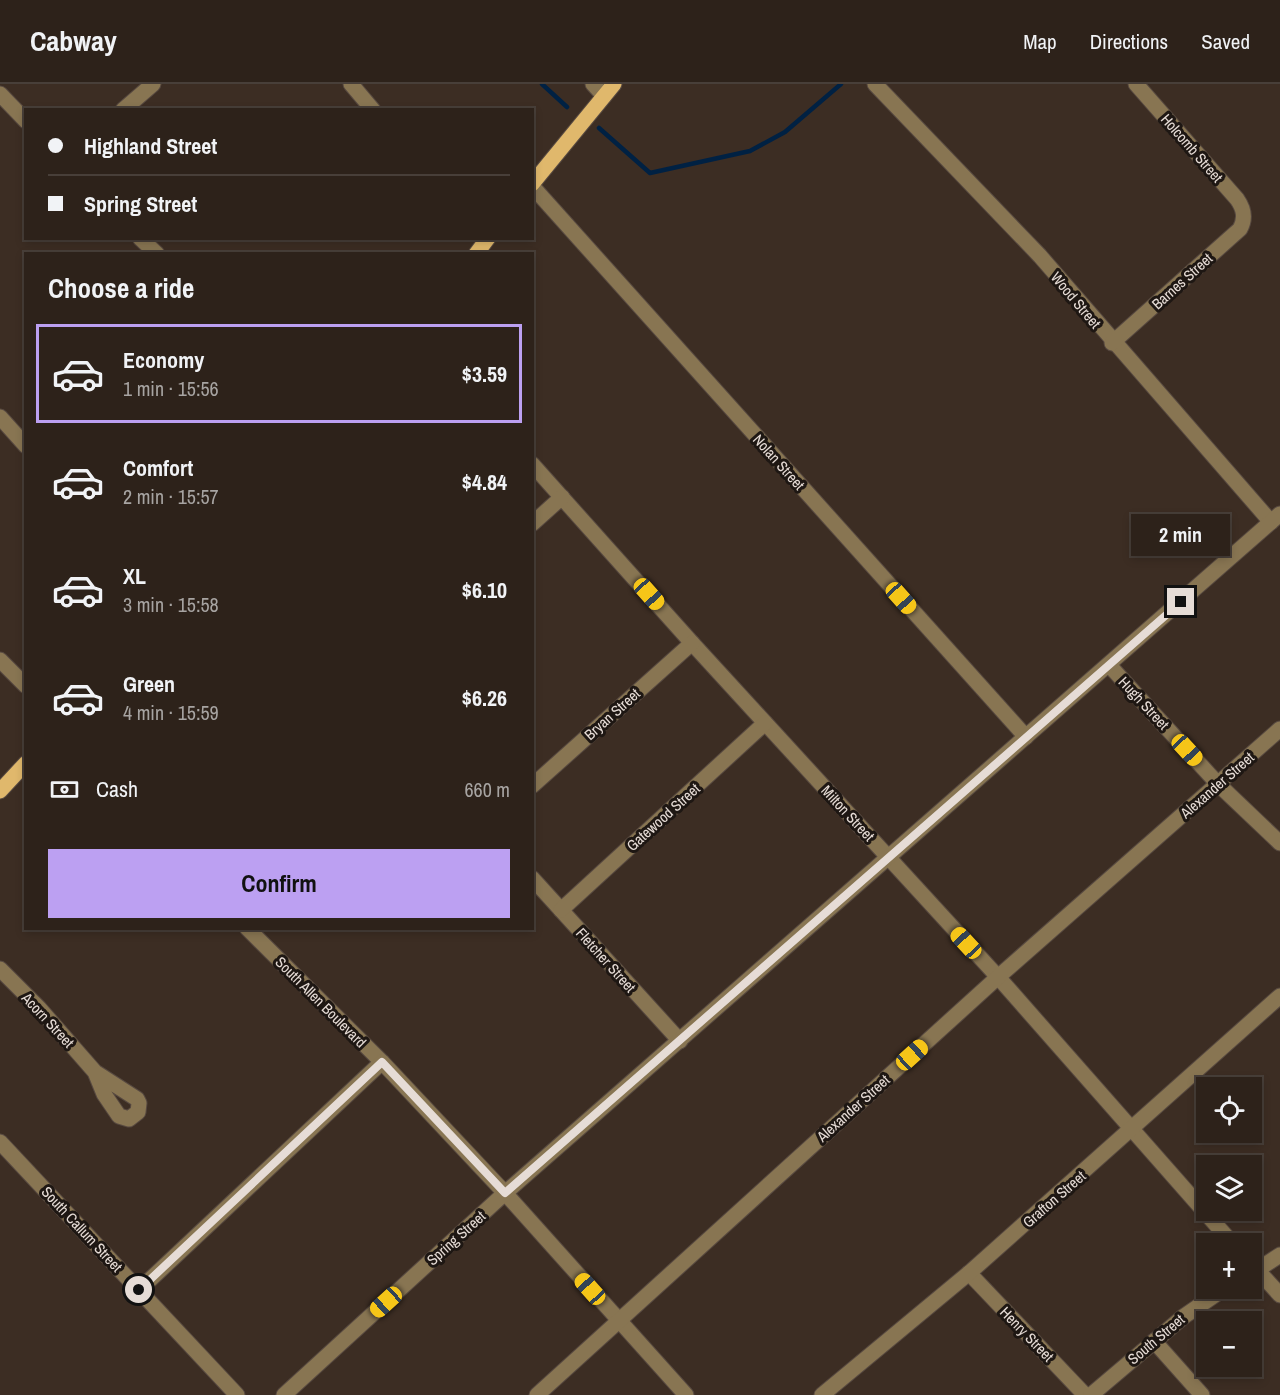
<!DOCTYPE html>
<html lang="en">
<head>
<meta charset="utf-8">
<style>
	:root { --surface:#2d221a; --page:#392f27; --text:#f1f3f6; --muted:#a7a4a2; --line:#483f39; --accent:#bca0f2 }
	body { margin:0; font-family:"Archivo Narrow",sans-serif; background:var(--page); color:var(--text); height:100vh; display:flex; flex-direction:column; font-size:22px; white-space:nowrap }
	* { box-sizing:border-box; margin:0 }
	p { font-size:20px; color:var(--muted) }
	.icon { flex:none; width:33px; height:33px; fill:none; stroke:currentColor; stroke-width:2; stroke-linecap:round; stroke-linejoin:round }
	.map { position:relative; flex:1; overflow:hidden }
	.panel { position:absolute; left:24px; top:168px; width:510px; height:678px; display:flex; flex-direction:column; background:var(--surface); border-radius:0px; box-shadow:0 3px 9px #0003,0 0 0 2px var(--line) }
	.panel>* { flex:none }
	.guide { position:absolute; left:24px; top:24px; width:510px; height:132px; border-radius:0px; box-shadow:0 3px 9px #0003,0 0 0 2px var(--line); display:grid; align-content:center; height:132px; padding:0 24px; background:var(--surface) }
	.tools { position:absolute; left:1196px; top:993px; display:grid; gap:12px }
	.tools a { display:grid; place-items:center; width:66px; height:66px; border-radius:0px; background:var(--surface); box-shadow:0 3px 9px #0003,0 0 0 2px var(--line); font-size:30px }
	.end { position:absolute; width:27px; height:27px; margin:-14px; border:8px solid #e6dcd6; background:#111; box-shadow:0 0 0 3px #111 }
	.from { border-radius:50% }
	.bubble { position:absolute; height:42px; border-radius:0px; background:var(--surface); box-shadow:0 3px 9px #0003,0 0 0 2px var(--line); font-size:20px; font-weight:800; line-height:42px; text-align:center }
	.car { position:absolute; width:18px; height:36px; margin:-18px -9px; border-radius:8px; box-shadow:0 0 4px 2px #0007; background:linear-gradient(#f5c518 24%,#345 0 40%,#f5c518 0 76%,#345 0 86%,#f5c518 0) }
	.guide b { display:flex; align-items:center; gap:21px; height:57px; font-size:22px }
	.guide b+b { border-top:2px solid var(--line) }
	.guide i { width:15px; height:15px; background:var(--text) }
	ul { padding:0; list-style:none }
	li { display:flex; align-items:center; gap:18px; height:99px; margin:0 12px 9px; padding:0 12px; border:3px solid transparent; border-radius:0px }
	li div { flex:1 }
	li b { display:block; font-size:22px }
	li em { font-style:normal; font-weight:800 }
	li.on { border-color:var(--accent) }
	li>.icon { width:54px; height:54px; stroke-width:1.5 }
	h2 { padding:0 24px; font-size:27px; line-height:72px }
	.pay { display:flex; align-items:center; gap:15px; height:66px; padding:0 24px; font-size:22px }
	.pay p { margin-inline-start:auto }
	.button { display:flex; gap:12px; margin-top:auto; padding:12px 24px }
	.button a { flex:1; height:69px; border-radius:0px; background:var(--accent); color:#111; font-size:24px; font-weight:800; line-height:69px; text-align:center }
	header { display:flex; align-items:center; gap:36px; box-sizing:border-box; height:84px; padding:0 30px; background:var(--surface); border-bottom:2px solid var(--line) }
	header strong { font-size:28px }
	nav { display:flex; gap:33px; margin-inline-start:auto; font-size:21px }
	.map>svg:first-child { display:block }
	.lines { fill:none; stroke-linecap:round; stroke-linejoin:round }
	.stream { stroke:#002143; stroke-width:4.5 }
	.minor-casing { stroke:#574940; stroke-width:17 }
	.major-casing { stroke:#574940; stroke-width:17 }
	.minor { stroke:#887552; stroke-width:15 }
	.major { stroke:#e0b86c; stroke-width:15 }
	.route { stroke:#e6dcd6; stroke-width:8 }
	.labels { text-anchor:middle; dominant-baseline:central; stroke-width:6; stroke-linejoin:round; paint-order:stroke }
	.street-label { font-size:15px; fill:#e6dcd6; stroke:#1e1713 }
</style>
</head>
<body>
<header>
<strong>Cabway</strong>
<nav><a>Map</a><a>Directions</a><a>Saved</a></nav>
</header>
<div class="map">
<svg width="1280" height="1311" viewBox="0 0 1280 1311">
	<rect width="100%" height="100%" fill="#3c2d23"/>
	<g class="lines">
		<!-- stream -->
		<g class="stream">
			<polyline points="542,0 567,23"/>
			<polyline points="599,44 650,89 750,67 785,48 841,0"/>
		</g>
		<defs>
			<g id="minor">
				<polyline points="351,0 373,26"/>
				<polyline points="593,0 604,12"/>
				<polyline points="875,0 1040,172 1271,438"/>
				<polyline points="0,10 26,37"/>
				<polyline points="123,26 153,0"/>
				<polyline points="532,102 1026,653"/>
				<polyline points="140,154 157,170"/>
				<path d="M1112,259l128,-114c6,-11 4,-20 -3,-30l-101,-115"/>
				<polyline points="0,333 26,362"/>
				<polyline points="532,380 692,559 998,893 1233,1160"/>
				<polyline points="532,440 562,413"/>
				<polyline points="0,576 26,602"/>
				<polyline points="1109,581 1218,700 1280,759"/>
				<polyline points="532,702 692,559"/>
				<polyline points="532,794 680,957"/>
				<polyline points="561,826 765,639"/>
				<polyline points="247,844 382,978 505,1109 686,1311"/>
				<polyline points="0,885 39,924 95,988 137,1015 139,1019 138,1028 129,1035 119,1032 104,1010 95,988"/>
				<polyline points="0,1058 237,1311"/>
				<polyline points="1251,1179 1280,1211"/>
				<polyline points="969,1189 1085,1311"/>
				<polyline points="1251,1190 1280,1171"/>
				<polyline points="139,1206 382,978"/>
				<polyline points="1154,1257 1202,1311"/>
				<polyline points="284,1311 505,1109 1280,430"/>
				<polyline points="537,1311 998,893 1280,645"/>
				<polyline points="822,1311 969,1189 1280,912"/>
				<polyline points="1091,1311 1183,1233 1225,1204"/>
			</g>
			<g id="major">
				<polyline points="532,100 614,0"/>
				<polyline points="476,170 488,154"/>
				<polyline points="0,707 26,679"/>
			</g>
		</defs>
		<!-- minor casing -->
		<use href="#minor" class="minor-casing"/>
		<!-- major casing -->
		<use href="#major" class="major-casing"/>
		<!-- minor -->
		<use href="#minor" class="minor"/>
		<!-- major -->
		<use href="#major" class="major"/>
	</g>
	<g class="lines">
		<!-- route -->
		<polyline class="route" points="139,1206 382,978 505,1109 1181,518"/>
	</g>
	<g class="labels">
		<!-- street labels -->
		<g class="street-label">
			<text transform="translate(1192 64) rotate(49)">Holcomb Street</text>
			<text transform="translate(1182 197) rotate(-42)">Barnes Street</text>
			<text transform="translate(1076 216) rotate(50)">Wood Street</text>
			<text transform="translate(779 378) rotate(48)">Nolan Street</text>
			<text transform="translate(1144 619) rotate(47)">Hugh Street</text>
			<text transform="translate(612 630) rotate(-42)">Bryan Street</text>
			<text transform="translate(1217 701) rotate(-41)">Alexander Street</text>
			<text transform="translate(848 729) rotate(47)">Milton Street</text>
			<text transform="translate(663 733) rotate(-42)">Gatewood Street</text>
			<text transform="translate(606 876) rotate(48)">Fletcher Street</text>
			<text transform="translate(321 918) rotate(45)">South Allen Boulevard</text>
			<text transform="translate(48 936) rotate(47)">Acorn Street</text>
			<text transform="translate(853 1024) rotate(-42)">Alexander Street</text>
			<text transform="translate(1054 1115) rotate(-41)">Grafton Street</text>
			<text transform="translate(82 1145) rotate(47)">South Callum Street</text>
			<text transform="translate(456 1154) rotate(-42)">Spring Street</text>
			<text transform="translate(1027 1250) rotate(46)">Henry Street</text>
			<text transform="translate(1156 1255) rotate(-40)">South Street</text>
		</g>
	</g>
</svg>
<div class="tools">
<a><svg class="icon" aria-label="locate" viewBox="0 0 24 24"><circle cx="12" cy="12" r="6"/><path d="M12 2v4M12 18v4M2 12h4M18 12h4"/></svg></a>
<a><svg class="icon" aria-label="layers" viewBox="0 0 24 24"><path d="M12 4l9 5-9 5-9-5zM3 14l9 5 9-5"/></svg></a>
<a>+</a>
<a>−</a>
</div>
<i class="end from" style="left:139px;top:1206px"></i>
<i class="end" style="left:1181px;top:518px"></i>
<div class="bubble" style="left:1131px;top:430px;width:99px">2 min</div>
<i class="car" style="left:649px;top:510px;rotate:138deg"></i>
<i class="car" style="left:901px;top:514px;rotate:138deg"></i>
<i class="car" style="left:1187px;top:666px;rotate:137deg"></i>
<i class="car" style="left:966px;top:859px;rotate:317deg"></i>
<i class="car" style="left:912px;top:971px;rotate:48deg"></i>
<i class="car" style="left:590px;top:1205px;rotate:318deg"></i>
<i class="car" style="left:386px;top:1218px;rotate:228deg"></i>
<div class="guide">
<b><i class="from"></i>Highland Street</b>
<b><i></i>Spring Street</b>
</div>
<section class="panel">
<h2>Choose a ride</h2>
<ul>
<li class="on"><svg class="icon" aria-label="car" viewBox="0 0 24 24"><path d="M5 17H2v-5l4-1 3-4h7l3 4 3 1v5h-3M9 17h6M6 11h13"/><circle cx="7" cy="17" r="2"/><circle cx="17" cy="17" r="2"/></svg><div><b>Economy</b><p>1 min · 15:56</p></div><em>$3.59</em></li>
<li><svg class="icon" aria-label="car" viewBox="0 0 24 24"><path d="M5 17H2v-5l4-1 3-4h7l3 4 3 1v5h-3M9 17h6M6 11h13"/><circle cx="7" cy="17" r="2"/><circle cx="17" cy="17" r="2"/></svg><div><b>Comfort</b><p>2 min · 15:57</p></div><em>$4.84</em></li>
<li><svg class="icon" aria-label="car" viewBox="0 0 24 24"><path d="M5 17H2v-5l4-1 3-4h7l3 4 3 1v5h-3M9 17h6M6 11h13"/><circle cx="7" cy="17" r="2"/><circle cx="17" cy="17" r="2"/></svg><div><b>XL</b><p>3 min · 15:58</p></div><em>$6.10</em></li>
<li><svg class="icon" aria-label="car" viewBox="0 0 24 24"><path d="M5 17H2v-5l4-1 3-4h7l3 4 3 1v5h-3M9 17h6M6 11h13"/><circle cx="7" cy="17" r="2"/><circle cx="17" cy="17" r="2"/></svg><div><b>Green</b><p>4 min · 15:59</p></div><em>$6.26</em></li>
</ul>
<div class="pay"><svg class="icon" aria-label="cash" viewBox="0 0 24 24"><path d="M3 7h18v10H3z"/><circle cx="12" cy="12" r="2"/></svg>Cash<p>660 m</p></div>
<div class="button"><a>Confirm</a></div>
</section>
</div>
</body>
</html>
